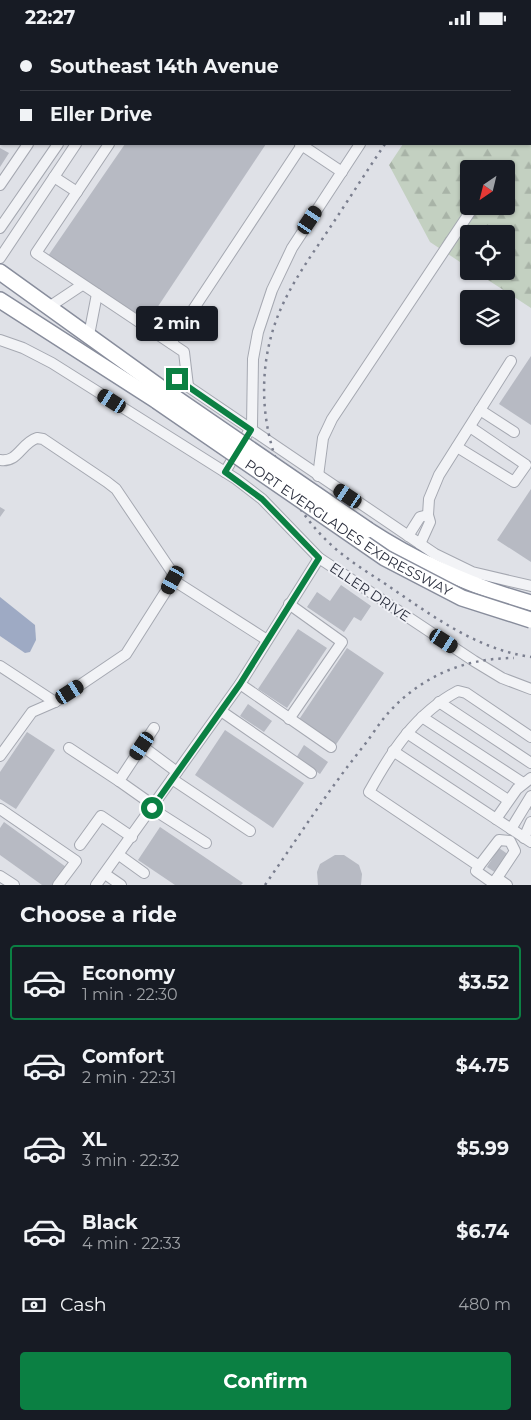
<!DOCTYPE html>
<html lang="en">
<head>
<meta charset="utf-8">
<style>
	:root { --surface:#171b24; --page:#20242c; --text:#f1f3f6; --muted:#9ea1a6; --line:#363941; --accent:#0b8043 }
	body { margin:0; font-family:Montserrat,sans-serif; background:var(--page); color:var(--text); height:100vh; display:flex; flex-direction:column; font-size:19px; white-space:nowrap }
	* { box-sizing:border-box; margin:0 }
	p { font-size:16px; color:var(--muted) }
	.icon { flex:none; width:28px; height:28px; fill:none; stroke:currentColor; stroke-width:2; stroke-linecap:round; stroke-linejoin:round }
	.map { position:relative; height:850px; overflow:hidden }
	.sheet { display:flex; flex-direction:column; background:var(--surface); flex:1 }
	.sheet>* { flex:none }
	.hud { position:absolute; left:0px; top:0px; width:531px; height:110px; box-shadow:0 1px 4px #0004; display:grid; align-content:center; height:110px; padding:0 20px; background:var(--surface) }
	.needle { width:32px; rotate:215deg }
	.fabs { position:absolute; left:460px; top:125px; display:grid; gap:10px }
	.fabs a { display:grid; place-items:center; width:55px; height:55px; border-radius:5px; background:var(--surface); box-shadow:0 1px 4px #0004; font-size:25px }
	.end { position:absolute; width:22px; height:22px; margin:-11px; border:6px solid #0b8043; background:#fff; box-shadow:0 0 0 2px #fff }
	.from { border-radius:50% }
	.bubble { position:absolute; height:35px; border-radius:5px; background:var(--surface); box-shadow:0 1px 4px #0004; font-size:16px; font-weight:700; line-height:35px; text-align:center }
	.car { position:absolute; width:15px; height:30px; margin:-15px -8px; border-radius:6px; box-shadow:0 0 4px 1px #0007; background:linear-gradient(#222 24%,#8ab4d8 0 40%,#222 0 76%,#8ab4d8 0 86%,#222 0) }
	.hud b { display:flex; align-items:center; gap:18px; height:48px; font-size:19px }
	.hud b+b { border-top:1px solid var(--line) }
	.hud i { width:12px; height:12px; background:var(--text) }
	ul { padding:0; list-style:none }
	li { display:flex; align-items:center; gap:15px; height:75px; margin:0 10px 8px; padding:0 10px; border:2px solid transparent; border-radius:5px }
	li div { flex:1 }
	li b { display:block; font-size:19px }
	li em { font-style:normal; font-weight:700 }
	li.on { border-color:var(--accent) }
	li>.icon { width:45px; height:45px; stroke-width:1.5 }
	h2 { padding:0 20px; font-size:22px; line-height:60px }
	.pay { display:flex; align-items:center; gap:12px; height:55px; padding:0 20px; font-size:19px }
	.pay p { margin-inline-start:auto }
	.cta { display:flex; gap:10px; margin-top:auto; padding:10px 20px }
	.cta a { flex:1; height:58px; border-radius:5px; background:var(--accent); color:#fff; font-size:20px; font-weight:700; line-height:58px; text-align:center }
	.status { display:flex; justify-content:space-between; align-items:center; height:35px; padding:0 25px; background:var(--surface); direction:ltr }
	.status svg { height:14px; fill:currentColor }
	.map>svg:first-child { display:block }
	.forest { fill:url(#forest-firs); fill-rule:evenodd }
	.water { fill:#9eaac4 }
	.building { fill:#b7bac3 }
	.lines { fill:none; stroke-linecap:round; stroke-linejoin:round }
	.minor-tunnel { stroke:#bbbdc5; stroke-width:10; stroke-dasharray:10 5; stroke-linecap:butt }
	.minor-casing { stroke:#a5a8b1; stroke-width:12 }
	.highway-casing { stroke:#888d9c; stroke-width:18 }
	.minor { stroke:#f2f3f6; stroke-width:10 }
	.highway { stroke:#fff; stroke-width:15 }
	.rail { stroke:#7b7f8f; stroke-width:2.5; stroke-dasharray:2.5 5; stroke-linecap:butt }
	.highway-bridge-casing { stroke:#888d9c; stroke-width:18; stroke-linecap:butt }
	.highway-bridge { stroke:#fff; stroke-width:15 }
	.route { stroke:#0b8043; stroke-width:6 }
	.labels { text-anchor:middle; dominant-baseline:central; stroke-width:4; stroke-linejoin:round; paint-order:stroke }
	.street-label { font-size:14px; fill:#2a2e3d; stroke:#eff0f5 }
</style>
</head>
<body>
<div class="status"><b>22:27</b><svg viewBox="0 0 49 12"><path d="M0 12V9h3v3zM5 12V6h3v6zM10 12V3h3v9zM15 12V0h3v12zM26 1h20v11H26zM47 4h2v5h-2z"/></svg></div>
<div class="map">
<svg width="531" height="850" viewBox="0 0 531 850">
	<defs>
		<pattern id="forest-firs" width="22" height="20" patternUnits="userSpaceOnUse" patternTransform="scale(1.25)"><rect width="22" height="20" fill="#c3d0c1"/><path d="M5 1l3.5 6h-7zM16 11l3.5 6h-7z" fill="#a8b3a7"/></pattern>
	</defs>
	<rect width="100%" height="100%" fill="#dfe1e7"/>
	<!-- forest -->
	<path class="forest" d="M479,0h52v273l-57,-37h32v-37h-37v34l-39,-26 -41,-77 14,-21h127v-108zM469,134h37v37h-37z"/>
	<!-- water -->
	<polygon class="water" points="0,562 35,590 36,605 30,617 25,618 0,601"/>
	<!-- building -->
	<g class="building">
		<polygon points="125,109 266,109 147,288 48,221"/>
		<polygon points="0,113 9,118 0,132"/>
		<polygon points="531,321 531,390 499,369"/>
		<polygon points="531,454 531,527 497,505"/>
		<polygon points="0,472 5,475 0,482"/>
		<polygon points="341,550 371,571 361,586 354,582 344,597 307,572 317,557 330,566"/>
		<polygon points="298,594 327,613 287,673 258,654"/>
		<polygon points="347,613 384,638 335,711 298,686"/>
		<polygon points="248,669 272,686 264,697 240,681"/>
		<polygon points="225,695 304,748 273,793 195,740"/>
		<polygon points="27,697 55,715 16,774 0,764 0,737"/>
		<polygon points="304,710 328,727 320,739 296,723"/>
		<polygon points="4,787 66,832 53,850 42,850 0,820 0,793"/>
		<polygon points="160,792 243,848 241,850 175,850 138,825"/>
		<polygon points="499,813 509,820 496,838 487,832"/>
		<polygon points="335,820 344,820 359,830 362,839 361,850 318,850 317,837 320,829"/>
	</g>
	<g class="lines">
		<!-- minor-tunnel -->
		<polyline class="minor-tunnel" points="529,774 531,771"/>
		<defs>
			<g id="minor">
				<polyline points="37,1 38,0"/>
				<polyline points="130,1 130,0"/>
				<polyline points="147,1 147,0"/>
				<polyline points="432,1 432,0"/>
				<polyline points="0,28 1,29"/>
				<polyline points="0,41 1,42"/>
				<polyline points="0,69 1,70"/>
				<polyline points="0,99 1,100"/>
				<polyline points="109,109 36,218 184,317 188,351"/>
				<polyline points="300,109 342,137"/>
				<polyline points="54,142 77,157"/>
				<polyline points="0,150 28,109"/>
				<polyline points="0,193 58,109"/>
				<polyline points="0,223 76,109"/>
				<polyline points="49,272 82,250"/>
				<polyline points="89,300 97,259"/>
				<polyline points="0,305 23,313 52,328 236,444 262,464 319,523 474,626 502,643 531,654"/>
				<polyline points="171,308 302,110"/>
				<polyline points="177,344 435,519 472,537 531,551"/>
				<polyline points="480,375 514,397"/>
				<polyline points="457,412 514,447 526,430 470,392"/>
				<path d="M0,425c18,3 21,-17 37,-22l6,1 64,43 9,7 56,83 1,8 -47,74 -71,48 -23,10 -32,44"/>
				<polyline points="225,437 252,391 253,324 258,297 272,255 292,213 360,109"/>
				<polyline points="318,441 323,403 332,384 474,171"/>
				<polyline points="408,501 420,482 428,480"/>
				<polyline points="420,509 430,487 428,480 429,464 439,440 511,326"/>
				<polyline points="173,545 267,605"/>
				<polyline points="0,631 55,667"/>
				<polyline points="240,649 331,712"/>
				<polyline points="439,667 531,728"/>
				<polyline points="221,676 311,738"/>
				<polyline points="422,682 523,748"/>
				<polyline points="289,684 342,607 289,569"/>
				<polyline points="407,698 508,765"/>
				<polyline points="142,711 177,737"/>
				<polyline points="69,713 119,746"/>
				<polyline points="393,716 531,807"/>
				<polyline points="172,744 250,796"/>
				<polyline points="153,770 119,746 154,693"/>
				<polyline points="151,773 206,808"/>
				<polyline points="0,774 76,826 58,850"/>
				<polyline points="496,784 517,754 531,743"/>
				<polyline points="511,794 531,761"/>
				<polyline points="524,803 531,787"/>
				<polyline points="80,810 101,781 132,802"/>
				<polyline points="119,820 144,838"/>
				<polyline points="479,831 499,805 510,806 515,816 497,843"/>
				<polyline points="105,839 121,850"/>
				<polyline points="0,841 14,850"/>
				<polyline points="96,850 240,649 319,523"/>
				<path d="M507,850l-10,-7 -4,5 -17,-12 3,-5 -110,-74c22,-40 47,-79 89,-101l8,2 65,44"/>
			</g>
			<g id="highway">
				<polyline points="0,237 164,355"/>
				<polyline points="0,265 157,366"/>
				<path d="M368,495c51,33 104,57 163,73"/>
			</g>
		</defs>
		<!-- minor casing -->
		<use href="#minor" class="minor-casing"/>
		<!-- highway casing -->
		<use href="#highway" class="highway-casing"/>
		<!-- minor -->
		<use href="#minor" class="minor"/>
		<!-- highway -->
		<use href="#highway" class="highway"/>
		<!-- rail -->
		<g class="rail">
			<polyline points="457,1 457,0"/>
			<path d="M385,109c-21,31 -41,63 -62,94 -15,22 -30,44 -41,68 -36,79 -16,174 44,234 17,17 38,30 58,43 46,31 91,66 147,74"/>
			<path d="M265,850c32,-46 62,-93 97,-137 9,-11 17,-25 27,-36 33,-36 76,-54 125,-54"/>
		</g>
		<defs>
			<g id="highway-bridge">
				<polyline points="164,355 368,495"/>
				<path id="s1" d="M157,366l228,157 77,40 69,22"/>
			</g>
		</defs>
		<!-- highway-bridge casing -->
		<use href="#highway-bridge" class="highway-bridge-casing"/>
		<!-- highway-bridge -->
		<use href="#highway-bridge" class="highway-bridge"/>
	</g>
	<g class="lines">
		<!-- route -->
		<polyline class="route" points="152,773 240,649 319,523 262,464 225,437 251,395 177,344"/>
	</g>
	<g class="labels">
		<!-- street labels -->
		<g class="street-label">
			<text stroke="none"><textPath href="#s1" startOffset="230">PORT EVERGLADES EXPRESSWAY</textPath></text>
			<text transform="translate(370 557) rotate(34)">ELLER DRIVE</text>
		</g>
	</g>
</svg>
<div class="fabs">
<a><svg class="needle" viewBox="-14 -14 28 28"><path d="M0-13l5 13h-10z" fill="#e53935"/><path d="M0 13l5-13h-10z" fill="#9ea1a6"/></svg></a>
<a><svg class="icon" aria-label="locate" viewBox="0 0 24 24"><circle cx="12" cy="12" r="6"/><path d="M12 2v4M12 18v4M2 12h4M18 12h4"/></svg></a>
<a><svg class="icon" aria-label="layers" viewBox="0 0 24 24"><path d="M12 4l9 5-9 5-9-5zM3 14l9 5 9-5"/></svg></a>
</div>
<i class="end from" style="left:152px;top:773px"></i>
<i class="end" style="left:177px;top:344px"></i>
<div class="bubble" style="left:136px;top:271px;width:82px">2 min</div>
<i class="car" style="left:310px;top:185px;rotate:34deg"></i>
<i class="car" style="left:112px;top:366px;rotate:302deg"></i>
<i class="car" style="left:348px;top:461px;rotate:304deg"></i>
<i class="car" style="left:173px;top:545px;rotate:209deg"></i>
<i class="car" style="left:444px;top:606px;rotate:123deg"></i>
<i class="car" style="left:70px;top:657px;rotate:57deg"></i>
<i class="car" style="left:142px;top:711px;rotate:214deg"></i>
<div class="hud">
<b><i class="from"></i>Southeast 14th Avenue</b>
<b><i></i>Eller Drive</b>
</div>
</div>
<section class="sheet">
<h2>Choose a ride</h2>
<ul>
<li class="on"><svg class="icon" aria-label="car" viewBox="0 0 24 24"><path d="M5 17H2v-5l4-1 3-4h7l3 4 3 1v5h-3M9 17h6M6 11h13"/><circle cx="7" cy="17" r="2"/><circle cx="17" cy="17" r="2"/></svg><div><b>Economy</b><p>1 min · 22:30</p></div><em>$3.52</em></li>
<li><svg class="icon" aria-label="car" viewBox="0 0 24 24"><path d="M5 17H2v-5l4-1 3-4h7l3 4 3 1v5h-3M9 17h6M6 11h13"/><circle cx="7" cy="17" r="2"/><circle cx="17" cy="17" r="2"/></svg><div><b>Comfort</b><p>2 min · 22:31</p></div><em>$4.75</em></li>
<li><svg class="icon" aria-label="car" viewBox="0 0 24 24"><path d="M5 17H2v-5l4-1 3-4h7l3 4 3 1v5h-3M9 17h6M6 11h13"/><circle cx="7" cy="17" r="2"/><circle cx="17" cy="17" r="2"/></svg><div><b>XL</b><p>3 min · 22:32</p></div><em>$5.99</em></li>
<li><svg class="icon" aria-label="car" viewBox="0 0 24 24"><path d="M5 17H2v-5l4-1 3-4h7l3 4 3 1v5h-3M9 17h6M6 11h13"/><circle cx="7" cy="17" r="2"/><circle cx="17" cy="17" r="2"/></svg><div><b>Black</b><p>4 min · 22:33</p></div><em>$6.74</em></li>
</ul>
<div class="pay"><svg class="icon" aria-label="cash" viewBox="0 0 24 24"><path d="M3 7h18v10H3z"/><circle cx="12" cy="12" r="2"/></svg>Cash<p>480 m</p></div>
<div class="cta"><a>Confirm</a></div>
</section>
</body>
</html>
